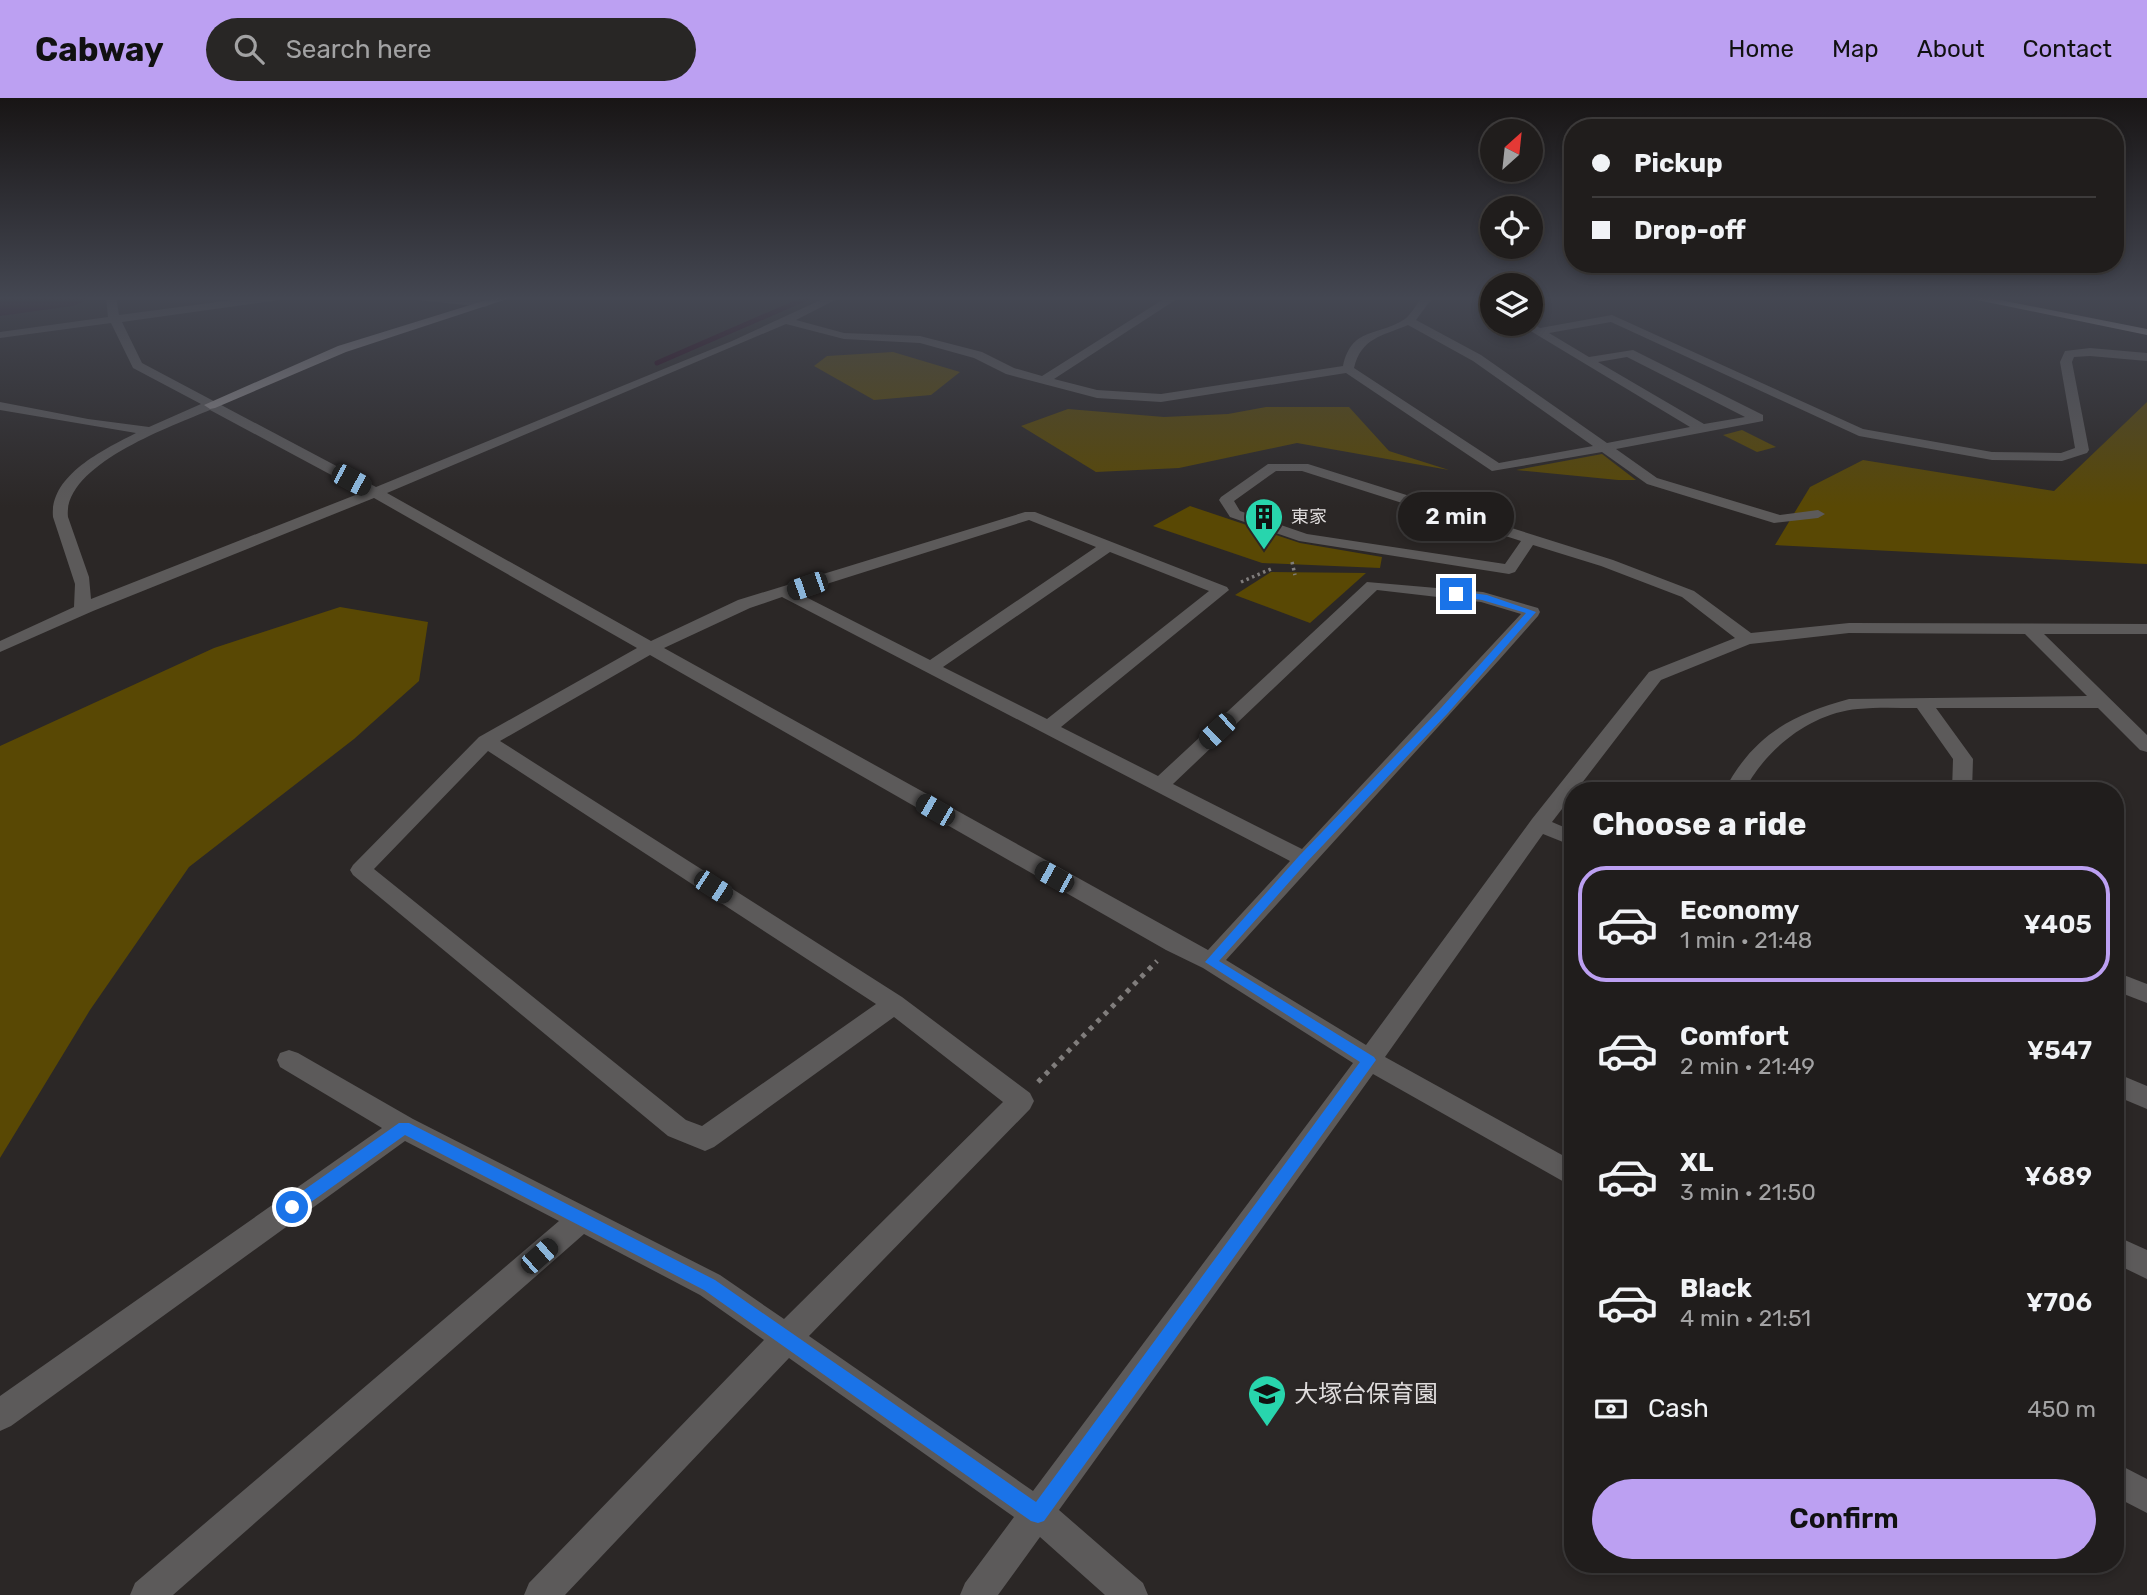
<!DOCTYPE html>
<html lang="en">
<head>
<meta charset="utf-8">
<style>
	:root { --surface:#201d1c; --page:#282625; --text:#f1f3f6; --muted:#a2a2a3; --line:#3d3b3b; --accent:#bca0f2 }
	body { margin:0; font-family:Rubik,"Noto Sans JP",sans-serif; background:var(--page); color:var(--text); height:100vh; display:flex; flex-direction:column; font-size:26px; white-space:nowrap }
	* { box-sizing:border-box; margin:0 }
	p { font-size:23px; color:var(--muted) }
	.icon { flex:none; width:38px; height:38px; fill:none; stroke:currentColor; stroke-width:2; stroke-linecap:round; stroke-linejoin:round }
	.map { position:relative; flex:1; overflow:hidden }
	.side { position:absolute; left:1564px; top:684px; width:560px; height:791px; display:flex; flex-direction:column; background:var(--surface); border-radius:28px; box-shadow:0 4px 10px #0003,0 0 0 2px var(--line) }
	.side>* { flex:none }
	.guide { position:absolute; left:1564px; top:21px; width:560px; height:154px; border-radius:28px; box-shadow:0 4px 10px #0003,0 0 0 2px var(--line); display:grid; align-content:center; height:154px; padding:0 28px; background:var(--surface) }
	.needle { width:46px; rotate:27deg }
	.controls { position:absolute; left:1480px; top:21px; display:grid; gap:14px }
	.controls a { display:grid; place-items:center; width:63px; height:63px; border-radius:50%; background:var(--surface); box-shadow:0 4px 10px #0003,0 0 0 2px var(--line); font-size:35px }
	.end { position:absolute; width:32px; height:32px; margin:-16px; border:9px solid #1a73e8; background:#fff; box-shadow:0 0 0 4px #fff }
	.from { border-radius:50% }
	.bubble { position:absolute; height:49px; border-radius:24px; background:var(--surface); box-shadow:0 4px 10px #0003,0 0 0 2px var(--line); font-size:23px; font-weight:600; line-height:49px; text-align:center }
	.car { position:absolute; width:21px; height:42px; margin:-21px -10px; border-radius:9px; box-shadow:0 0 5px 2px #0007; background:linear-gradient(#222 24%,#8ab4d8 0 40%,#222 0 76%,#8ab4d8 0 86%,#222 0) }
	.guide b { display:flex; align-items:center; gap:24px; height:66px; font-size:26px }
	.guide b+b { border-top:2px solid var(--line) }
	.guide i { width:18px; height:18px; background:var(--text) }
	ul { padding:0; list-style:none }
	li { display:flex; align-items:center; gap:21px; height:116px; margin:0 14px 10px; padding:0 14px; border:4px solid transparent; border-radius:28px }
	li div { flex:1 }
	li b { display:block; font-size:26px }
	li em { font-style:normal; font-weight:600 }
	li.selected { border-color:var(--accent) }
	li>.icon { width:63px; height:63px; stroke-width:1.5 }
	h2 { padding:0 28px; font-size:32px; line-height:84px }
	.pay { display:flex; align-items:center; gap:18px; height:77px; padding:0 28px; font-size:26px }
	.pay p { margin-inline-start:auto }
	.primary-button { display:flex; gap:14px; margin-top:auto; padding:14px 28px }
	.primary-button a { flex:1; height:80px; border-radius:42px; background:var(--accent); color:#111; font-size:28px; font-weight:600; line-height:80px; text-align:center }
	header { display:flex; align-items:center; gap:42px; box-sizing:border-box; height:98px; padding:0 35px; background:var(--accent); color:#111 }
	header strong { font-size:33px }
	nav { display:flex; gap:38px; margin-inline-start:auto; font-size:24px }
	.search { width:490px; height:63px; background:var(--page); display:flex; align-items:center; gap:18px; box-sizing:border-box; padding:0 24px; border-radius:38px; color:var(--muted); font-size:26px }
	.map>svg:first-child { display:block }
	.green { fill:#594804 }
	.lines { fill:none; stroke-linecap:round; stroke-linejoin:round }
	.stream { stroke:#280218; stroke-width:5 }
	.river { fill:#280218; fill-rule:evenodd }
	.path-far1 { stroke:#807d7c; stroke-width:3.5; stroke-dasharray:2.5 3.5; stroke-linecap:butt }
	.path { stroke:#807d7c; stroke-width:5; stroke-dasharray:4.5 6; stroke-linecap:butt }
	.minor { fill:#5c5a5a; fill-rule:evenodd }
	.major { fill:#8e8a8b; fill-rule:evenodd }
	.highway { fill:#a29e9e; fill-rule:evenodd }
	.route { fill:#1a73e8 }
	.labels { text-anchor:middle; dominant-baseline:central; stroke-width:5; stroke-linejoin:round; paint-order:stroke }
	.far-poi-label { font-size:18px; fill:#dfdcdc; stroke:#2b2726; text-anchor:start }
	.near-poi-label { font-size:24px; fill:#dfdcdc; stroke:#2b2726; text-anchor:start }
</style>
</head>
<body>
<header>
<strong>Cabway</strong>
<div class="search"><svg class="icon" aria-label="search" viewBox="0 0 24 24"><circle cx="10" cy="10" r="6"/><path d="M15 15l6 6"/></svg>Search here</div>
<nav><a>Home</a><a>Map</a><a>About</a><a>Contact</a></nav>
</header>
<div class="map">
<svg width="2147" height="1497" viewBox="0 0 2147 1497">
	<rect width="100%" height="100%" fill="#2b2726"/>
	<!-- green -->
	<g class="green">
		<polygon points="893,254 960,274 931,297 874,302 814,268 827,258"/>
		<polygon points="2147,304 2147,466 1775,447 1810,389 1863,362 2054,393"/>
		<polygon points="1266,309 1349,309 1389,353 1449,372 1297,345 1179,370 1096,374 1021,328 1068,311 1164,319 1228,316"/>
		<polygon points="1742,332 1776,349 1757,354 1723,337"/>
		<polygon points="1602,356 1636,382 1618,382 1516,372"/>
		<polygon points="1190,408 1300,445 1382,459 1380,470 1262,465 1153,428"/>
		<polygon points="1271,474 1366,475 1310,525 1235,497"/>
		<polygon points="340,509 428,524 419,583 354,641 189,769 90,912 0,1060 0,648 214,550"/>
	</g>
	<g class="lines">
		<!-- stream -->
		<polyline class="stream" points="657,265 809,199"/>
		<!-- river -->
		<polygon class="river" points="86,199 82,205 72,208 0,218 0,200"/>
		<!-- path-far1 -->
		<g class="path-far1">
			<polyline points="1292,464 1295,477"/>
			<polyline points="1241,484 1271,471"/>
		</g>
		<!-- path -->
		<polyline class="path" points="1038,984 1157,863"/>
		<!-- minor -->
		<g class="minor">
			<path d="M106,199h10l3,18 136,-18h30l-5,3 -158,22 20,41 234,124 356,-146 95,-44h14l-45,23 48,13 76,3 62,16 32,16 28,8 125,-79h13l-126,82 43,11 64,4 182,-28c9,-40 35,-29 62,-47 6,-5 12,-15 17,-22h11l-17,23 65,35 126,88 83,-16 -171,-103 12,-1 9,5 72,-13 251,114 129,23 69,1 14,-5 -15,-86 5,-11 25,-3 57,5v8l-57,-5 -16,1 -2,5 17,88 -2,3 -25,8 -70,-1 -133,-24 -248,-114 -62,11 40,24 44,-7 130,65v6l-5,1 -142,27 41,29 123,37 38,-5 7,4 -7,4 -44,5 -127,-39 -45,-32 -110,19 -146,-98 -185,29 -64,-4 -91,-24 -32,-16 -54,-15 -76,-4 -58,-15 -399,169 264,148 87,-41 287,-88h10l192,75 2,3 -168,137 97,49 209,-194 116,10 55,16 2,4 -2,4 -39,44 -273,300 140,85 166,-226 117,-147 86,-34 -53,-41 -81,-31 -68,-21 -18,27 -6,2 -210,-33 -69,-24 -11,-17 2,-3 47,-33h40l305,96 81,31 57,42 98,-10 298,1v10h-103l103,101v17l-7,-2 -42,-42h-162l37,51 -1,32h-20l1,-32 -36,-51c-19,0 -40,-1 -59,1 -48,4 -93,41 -114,82h-20c29,-55 66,-76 125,-92l238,-3 -62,-62 -176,-1 -99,11 -89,36 -109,142 21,9v15l-30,-12 -158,223 188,104v26l-200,-113 -314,436 84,73 5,12h-43l-65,-58 -42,58h-38l5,-12 49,-66 -225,-159 -224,237h-41l5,-12 235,-243 -64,-45 -116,-61 -411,361h-43l5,-12 424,-362 -154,-80 -394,285 -11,5v-35l382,-268 -102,-61 -3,-7 3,-7 9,-3 9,3 115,66 307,156 64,44 219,-217 -109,-85 -180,130 -9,4 -37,-15 -315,-261 -3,-5 3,-5 126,-128 158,-89 -263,-150 -281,113 -93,41v-11l74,-34 1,-23 -22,-67c-4,-42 52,-68 83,-84l-136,-23v-8l88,17 61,8 52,-23 -68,-36 -22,-45 -111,15v-6l108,-15zM1408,227l65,36 120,85 -94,17 -145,-95c7,-30 28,-32 54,-43zM1627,259l118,60 -41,7 -106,-62zM210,312l153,82 -272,107 -2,-22 -21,-60c-6,-52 104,-91 142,-107zM1276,373h26l219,70 -16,23 -198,-30 -67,-23 -6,-10zM1029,422l67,27 -166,113 -132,-67zM1110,454l99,39 -162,128 -104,-52zM1377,492l104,12 40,12 -219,235 -129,-65zM782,499l508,264 -82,89 -544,-302 86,-40zM650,557l516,295 37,18 150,95 -320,428 -224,-155 221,-227 4,-8 -4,-8 -128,-96 -402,-256zM488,653l388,253 -174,122 -16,-6 -312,-251z"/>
			<path d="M412,199c19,0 63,-3 79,7l-6,3 -68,-7z"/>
			<polygon points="1483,199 1493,199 1493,205"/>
			<polygon points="2116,874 2147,886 2147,905 2116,893"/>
			<polygon points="2116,975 2147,988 2147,1011 2116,998"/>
			<polygon points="2116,1138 2147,1152 2147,1181 2116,1166"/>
			<polygon points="2116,1365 2147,1381 2147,1415 2116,1399"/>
		</g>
		<!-- major -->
		<polygon class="major" points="496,199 513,199 346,254 215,310 210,311 204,307 338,248"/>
		<!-- highway -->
		<polygon class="highway" points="1963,199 1985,199 2147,231 2147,237"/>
	</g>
	<!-- sky -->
	<linearGradient id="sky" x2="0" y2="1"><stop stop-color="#181515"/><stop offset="0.49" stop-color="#444752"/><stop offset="1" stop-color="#444752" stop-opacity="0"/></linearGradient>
	<rect width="2147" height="409" fill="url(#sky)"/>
	<!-- route -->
	<polygon class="route" points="1456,493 1487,497 1536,514 1448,615 1307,764 1219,863 1374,959 1376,962 1044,1423 1038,1425 1031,1423 704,1192 405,1037 297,1114 287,1114 284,1109 287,1104 399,1025 409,1025 715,1182 1036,1404 1360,964 1205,864 1299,758 1441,610 1526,515 1482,502 1453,498 1453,494"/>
	<!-- icons -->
	<defs>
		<symbol id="building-pin" viewBox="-11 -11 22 30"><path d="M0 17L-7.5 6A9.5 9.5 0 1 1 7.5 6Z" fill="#28d5ad" stroke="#2b2726"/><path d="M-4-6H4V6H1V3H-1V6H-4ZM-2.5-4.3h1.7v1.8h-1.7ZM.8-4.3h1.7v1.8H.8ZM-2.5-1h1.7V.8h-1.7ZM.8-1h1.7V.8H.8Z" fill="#111"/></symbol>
		<symbol id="school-pin" viewBox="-11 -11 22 30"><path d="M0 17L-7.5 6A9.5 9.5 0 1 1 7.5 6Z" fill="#28d5ad" stroke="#2b2726"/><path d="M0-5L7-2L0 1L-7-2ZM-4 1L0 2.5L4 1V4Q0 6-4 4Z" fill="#111"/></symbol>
	</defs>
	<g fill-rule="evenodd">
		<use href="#building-pin" x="1242" y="397" width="44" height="60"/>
		<use href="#school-pin" x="1245" y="1274" width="44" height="60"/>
	</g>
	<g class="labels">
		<!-- far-poi labels -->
		<g class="far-poi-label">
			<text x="1291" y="419">東家</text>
		</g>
		<!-- near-poi labels -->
		<g class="near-poi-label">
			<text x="1294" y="1296">大塚台保育園</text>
		</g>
	</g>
</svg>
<div class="controls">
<a><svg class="needle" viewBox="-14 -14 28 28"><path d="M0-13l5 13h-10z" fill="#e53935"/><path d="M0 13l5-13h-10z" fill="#a2a2a3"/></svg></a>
<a><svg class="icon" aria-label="locate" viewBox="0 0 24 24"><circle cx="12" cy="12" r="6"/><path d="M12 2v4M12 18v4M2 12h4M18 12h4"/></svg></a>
<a><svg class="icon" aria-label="layers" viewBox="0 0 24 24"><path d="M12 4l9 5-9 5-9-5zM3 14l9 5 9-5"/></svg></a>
</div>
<i class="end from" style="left:292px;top:1109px"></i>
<i class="end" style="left:1456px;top:496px"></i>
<div class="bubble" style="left:1398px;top:394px;width:116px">2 min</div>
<i class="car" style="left:351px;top:382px;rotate:118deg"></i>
<i class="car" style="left:807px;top:488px;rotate:251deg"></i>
<i class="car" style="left:1217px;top:633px;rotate:227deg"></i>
<i class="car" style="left:935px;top:712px;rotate:300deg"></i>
<i class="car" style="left:1054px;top:779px;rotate:299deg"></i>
<i class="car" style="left:713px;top:789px;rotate:123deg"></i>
<i class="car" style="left:539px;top:1158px;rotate:49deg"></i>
<div class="guide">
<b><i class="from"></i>Pickup</b>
<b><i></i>Drop-off</b>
</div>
<section class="side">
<h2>Choose a ride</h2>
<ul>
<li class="selected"><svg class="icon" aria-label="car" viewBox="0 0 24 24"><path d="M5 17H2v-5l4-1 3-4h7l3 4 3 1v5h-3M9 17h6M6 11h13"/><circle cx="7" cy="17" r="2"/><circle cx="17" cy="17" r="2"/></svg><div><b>Economy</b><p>1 min · 21:48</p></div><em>¥405</em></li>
<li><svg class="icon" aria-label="car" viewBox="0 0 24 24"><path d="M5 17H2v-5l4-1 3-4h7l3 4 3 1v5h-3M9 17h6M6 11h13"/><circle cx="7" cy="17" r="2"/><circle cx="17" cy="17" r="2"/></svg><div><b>Comfort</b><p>2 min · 21:49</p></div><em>¥547</em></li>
<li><svg class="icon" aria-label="car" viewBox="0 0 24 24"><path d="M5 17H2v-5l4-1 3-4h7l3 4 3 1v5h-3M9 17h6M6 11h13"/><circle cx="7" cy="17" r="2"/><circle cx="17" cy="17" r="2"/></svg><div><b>XL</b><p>3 min · 21:50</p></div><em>¥689</em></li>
<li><svg class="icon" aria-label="car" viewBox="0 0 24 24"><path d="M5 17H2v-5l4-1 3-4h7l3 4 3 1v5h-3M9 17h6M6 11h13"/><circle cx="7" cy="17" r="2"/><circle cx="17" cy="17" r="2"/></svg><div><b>Black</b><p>4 min · 21:51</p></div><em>¥706</em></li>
</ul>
<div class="pay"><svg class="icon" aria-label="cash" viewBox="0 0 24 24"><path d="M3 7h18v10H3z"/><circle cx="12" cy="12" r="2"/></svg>Cash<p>450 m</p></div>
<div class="primary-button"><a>Confirm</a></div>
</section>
</div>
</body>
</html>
